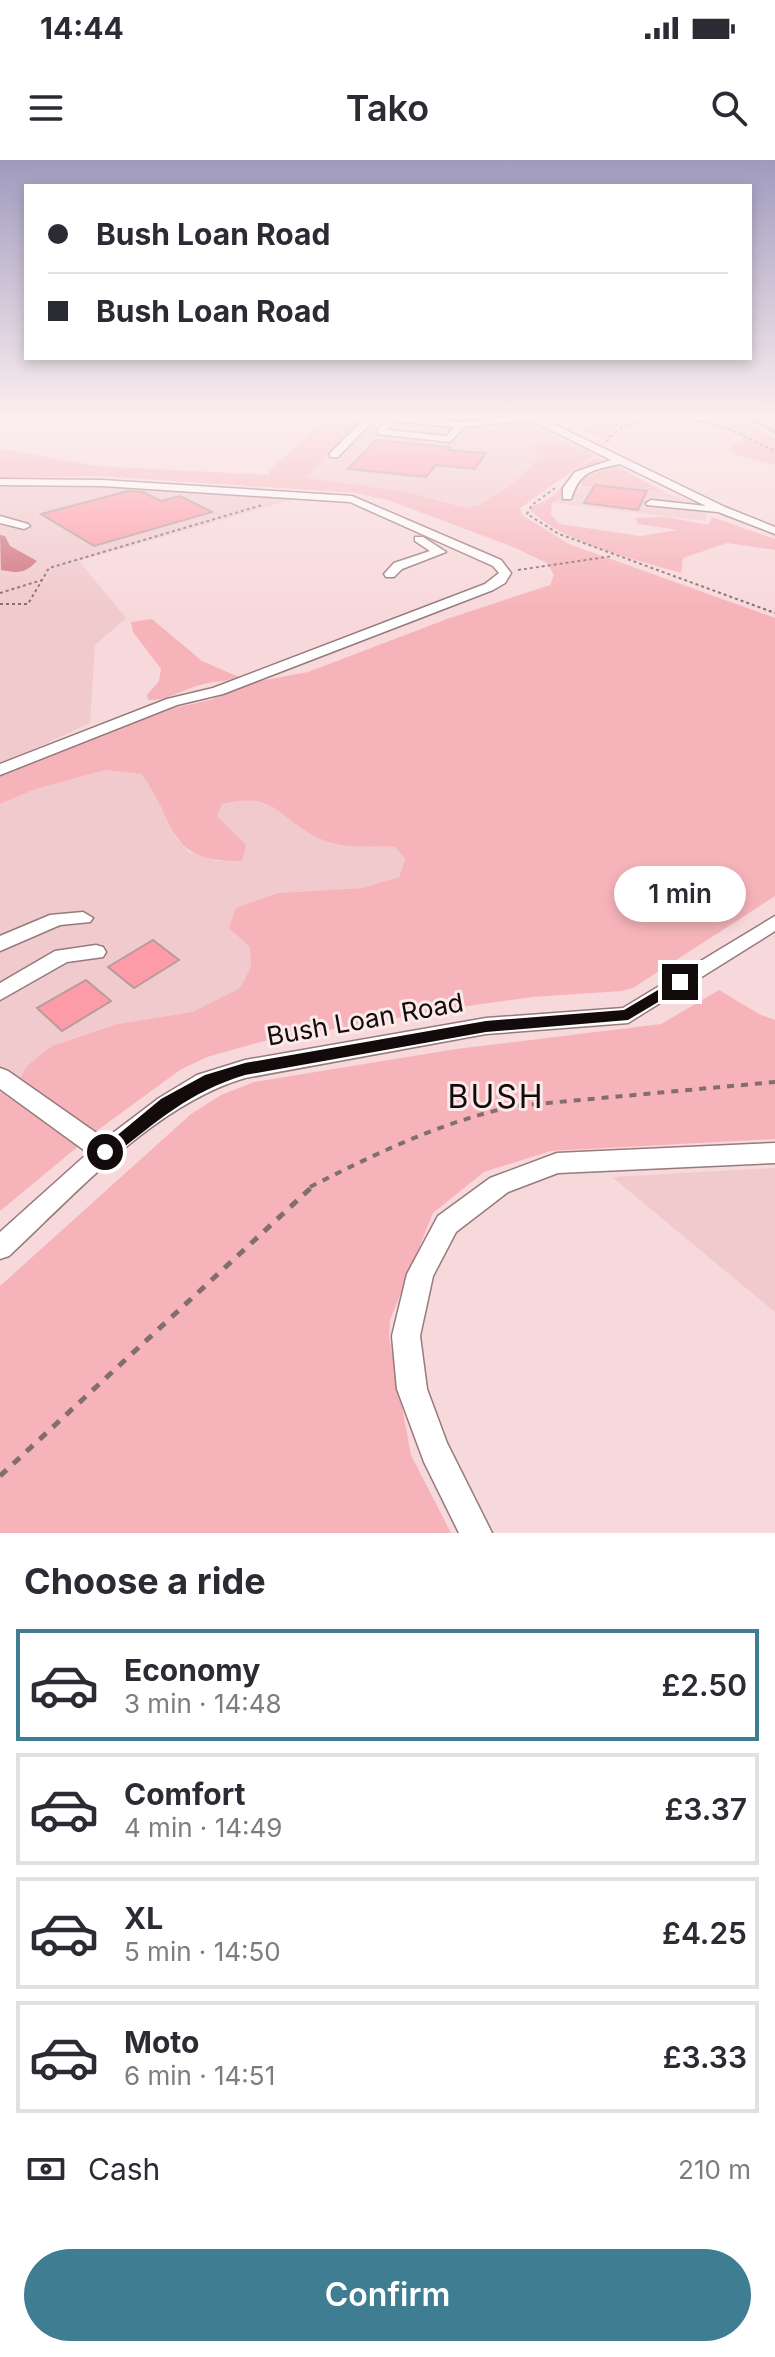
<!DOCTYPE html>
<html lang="en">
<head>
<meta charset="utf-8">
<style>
	:root { --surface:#fff; --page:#f2f2f3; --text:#2b2b33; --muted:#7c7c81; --line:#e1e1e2; --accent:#3f7d93 }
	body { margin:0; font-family:Inter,sans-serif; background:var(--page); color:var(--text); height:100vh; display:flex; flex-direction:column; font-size:30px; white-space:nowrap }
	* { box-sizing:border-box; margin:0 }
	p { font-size:26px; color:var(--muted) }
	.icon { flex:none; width:44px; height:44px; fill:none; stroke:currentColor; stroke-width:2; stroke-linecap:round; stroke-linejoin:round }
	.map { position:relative; height:1373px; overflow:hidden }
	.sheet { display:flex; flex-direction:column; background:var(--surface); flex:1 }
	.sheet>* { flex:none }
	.banner { position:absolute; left:24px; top:24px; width:728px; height:176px; border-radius:0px; box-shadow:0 4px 12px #0003; display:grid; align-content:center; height:176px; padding:0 24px; background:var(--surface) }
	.end { position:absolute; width:36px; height:36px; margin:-18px; border:10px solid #130a0b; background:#fff; box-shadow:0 0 0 4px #fff }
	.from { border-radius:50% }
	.bubble { position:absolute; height:56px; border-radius:28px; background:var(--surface); box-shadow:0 4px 12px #0003; font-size:26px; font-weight:600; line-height:56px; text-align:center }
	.banner b { display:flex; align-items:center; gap:28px; height:76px; font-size:30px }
	.banner b+b { border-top:2px solid var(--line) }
	.banner i { width:20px; height:20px; background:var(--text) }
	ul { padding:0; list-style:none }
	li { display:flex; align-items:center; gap:24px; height:112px; margin:0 16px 12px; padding:0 8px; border:4px solid var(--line); border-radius:0px }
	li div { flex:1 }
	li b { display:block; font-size:30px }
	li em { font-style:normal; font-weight:600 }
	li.active { border-color:var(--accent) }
	li>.icon { width:72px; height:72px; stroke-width:1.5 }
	h2 { padding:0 24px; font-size:36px; line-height:96px }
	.pay { display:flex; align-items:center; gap:20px; height:88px; padding:0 24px; font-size:30px }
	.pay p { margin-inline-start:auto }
	.cta { display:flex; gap:16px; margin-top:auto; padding:16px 24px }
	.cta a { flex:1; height:92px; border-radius:48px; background:var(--accent); color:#fff; font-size:32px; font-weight:600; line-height:92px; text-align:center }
	.status { display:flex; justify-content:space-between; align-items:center; height:56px; padding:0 40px; background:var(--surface); direction:ltr }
	.status svg { height:22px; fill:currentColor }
	header { display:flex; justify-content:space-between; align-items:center; height:104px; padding:0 24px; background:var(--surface); font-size:36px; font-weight:600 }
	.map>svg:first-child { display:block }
	.built { fill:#f1cacd }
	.green { fill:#f6b4ba }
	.water { fill:#d17580 }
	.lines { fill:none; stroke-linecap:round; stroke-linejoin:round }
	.stream { stroke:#d17580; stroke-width:3 }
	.building { fill:#fd9ca7; stroke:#b89b9d; stroke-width:2 }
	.minor-casing { stroke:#967a7c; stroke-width:3 }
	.path-far2 { stroke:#826e6f; stroke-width:2; stroke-dasharray:3 3; stroke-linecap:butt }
	.path-far1 { stroke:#826e6f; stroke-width:4; stroke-dasharray:7 7; stroke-linecap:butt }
	.path { stroke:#826e6f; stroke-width:5; stroke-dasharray:9 9; stroke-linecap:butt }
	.minor { fill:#fff; fill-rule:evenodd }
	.route { fill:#130a0b }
	.labels { text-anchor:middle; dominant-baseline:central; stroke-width:6; stroke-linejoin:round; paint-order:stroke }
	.near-street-label { font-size:26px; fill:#130a0b; stroke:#fceaeb }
	.near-quarter-label { font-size:32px; letter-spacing:2px; fill:#130a0b; stroke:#fceaeb }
</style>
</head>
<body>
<div class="status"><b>14:44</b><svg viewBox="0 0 49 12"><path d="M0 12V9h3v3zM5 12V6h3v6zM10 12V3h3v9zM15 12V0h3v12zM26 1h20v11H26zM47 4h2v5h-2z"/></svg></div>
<header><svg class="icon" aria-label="menu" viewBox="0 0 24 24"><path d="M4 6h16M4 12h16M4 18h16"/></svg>Tako<svg class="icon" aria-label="search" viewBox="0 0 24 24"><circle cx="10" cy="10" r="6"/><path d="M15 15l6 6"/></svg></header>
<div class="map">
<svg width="775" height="1373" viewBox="0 0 775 1373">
	<rect width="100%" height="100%" fill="#f8d9db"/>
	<!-- built -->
	<g class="built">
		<polygon points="368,255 513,255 560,279 540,282 531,288 545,293 515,322 479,345 464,348 409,332 304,318"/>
		<polygon points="595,324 664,332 706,346 707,361 552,343 565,326 593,328"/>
		<polygon points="37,325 302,337 79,401 126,458 95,485 90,563 0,605 0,327"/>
		<polygon points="105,610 141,614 156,633 176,678 189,692 216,701 242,700 231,671 217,656 222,644 242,639 272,644 314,676 336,684 395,687 405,698 399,717 362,728 278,733 229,768 250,786 251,807 240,828 192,852 117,864 52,886 17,924 0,933 0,644 33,630"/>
		<polygon points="775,1008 775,1152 612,1017"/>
	</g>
	<!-- green -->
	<g class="green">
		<path d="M332,255h36l-63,63 104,14 55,16 15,-3 36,-23 29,-29 -14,-5c25,-14 41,-4 65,7l-75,53 2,7 47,29 206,74v278l-142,92 -11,3 -90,6 -71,10 -201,35 -53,15 -27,13 -82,60 -98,81v-118l17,-9 10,-18 25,-20 65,-22 75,-12 48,-24 11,-21 -1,-20 -21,-19 7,-20 42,-15 84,-5 37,-11 6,-18 -10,-12c-26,-1 -56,2 -79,-10 -40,-21 -41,-46 -94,-33l-5,12 29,29 -4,16c-78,2 -63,-38 -101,-87l-36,-4 -72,20 -33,14v-30l173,-66 37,-8 50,-19 48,-9 139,-53 103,-34 4,-10 -7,-12 -34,-16 -125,-47 -32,-7 -258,-17 -98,2v-30l97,18 173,9 -2,-4z"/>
		<polygon points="614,255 739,255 775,279 775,305 735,295 728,290 744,277 698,259 694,262 630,263 618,266 607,281 580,269"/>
		<path d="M600,298l4,3 -30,12 -15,26 -7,4 -1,12 9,9 80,12 38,-6 -40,-6 -3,-6 31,-1 42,8 4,-8 63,22v11l-48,-7 -44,15 -2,15c-49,-15 -112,-27 -150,-62v-4c9,-4 17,-7 24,-13 15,-14 22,-33 45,-36z"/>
		<polygon points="615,305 664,332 595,325 593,328 581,326 583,318"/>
		<path d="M152,459l50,42 37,16c-13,5 -26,4 -39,8 -18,5 -33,16 -52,15l-1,-5 12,-14 2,-12 -28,-37 -2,-10z"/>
		<polygon points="719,830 759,854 775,860 775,979 551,991 484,1012 433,1053 390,1160 389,1177 411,1295 451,1373 0,1373 0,1126 191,954 221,935 254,922 456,889 661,864"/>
	</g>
	<!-- water -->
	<path class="water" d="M0,375l5,1 5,10 27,15c-12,13 -20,12 -36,9z"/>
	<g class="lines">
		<!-- stream -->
		<polyline class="stream" points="747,256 775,272"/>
	</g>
	<!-- building -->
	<g class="building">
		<polygon points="376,280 450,287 448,290 486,293 475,309 436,305 426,317 348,309"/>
		<polygon points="595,325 647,331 638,350 584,343"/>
		<polygon points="128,331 143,332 161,341 180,336 212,352 94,386 41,354"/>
		<polygon points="153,780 179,800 134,828 108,807"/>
		<polygon points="86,820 111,841 62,871 37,848"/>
	</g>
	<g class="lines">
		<defs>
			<g id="minor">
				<polygon points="369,255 379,255 338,297 330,297 330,293"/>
				<path d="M392,255l69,7 74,-7 190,92 50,20v7l-57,-22 -71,-7 -1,-2 5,-3 55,6 -86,-42c-28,6 -40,7 -49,35h-8v-11l12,-16 36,-12 -81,-40 -66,7 -14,15 -73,-8v-4zM395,261l59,6 -7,9 -60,-6z"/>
				<polygon points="0,319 102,320 352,336 501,400 511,413 505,423 493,430 223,534 177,545 0,615 0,604 167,539 213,528 485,424 499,413 493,406 350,342 102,326 0,325"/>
				<polygon points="0,356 28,364 30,366 24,369 0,363"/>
				<polygon points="415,377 423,377 446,392 402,409 394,417 386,417 384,414 394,403 430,391 415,381"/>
				<polygon points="83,752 93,758 90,762 60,765 0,791 0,776 50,755"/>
				<path d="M775,756v15l-147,92 -142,11 -241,44c-91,27 -167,114 -236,178l-9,3v-27l88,-79 -88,-64v-21l8,3 97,68 54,-41 38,-23 48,-15 241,-42 137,-10z"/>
				<polygon points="96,785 103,787 106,792 103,797 67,802 0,840 0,823 55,791"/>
				<polygon points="775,983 775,1003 558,1013 508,1032 456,1072 433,1116 420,1176 427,1229 447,1283 492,1373 459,1373 424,1302 397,1229 392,1176 407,1114 438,1056 490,1018 557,993"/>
			</g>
		</defs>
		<!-- minor casing -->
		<use href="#minor" class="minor-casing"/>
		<!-- path-far2 -->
		<g class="path-far2">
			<polyline points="675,255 724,267 775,291"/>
			<path d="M607,282c18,-30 69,-20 100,-20"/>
			<polyline points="555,328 532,345 527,354 559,374 775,453"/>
			<polyline points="518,410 613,396"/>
			<polyline points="0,433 42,420 49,408 262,345"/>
			<polyline points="0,444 28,444 42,420"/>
		</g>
		<!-- path-far1 -->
		<path class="path-far1" d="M310,1027c67,-34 131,-65 205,-81l260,-24"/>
		<!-- path -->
		<polyline class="path" points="0,1316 314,1025"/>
		<!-- minor -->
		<use href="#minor" class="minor"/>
	</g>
	<!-- sky -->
	<linearGradient id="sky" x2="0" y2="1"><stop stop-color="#9f9bbe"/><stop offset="0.57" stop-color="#fceeef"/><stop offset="1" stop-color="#fceeef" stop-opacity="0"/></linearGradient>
	<rect width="775" height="448" fill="url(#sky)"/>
	<!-- route -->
	<path class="route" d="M680,817l7,5 -2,4 -57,34 -142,12 -241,43c-56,17 -88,46 -133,82l-7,2 -8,-7 64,-53 44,-24 40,-12 241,-42 138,-11z"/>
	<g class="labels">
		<!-- near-street labels -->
		<g class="near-street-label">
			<text transform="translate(365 859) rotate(-10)">Bush Loan Road</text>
		</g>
		<!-- near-quarter labels -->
		<g class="near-quarter-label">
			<text x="496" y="936">BUSH</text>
		</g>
	</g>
</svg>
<i class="end from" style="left:105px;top:992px"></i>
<i class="end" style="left:680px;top:822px"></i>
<div class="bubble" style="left:614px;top:706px;width:132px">1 min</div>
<div class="banner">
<b><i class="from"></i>Bush Loan Road</b>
<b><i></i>Bush Loan Road</b>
</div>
</div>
<section class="sheet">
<h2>Choose a ride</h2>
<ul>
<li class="active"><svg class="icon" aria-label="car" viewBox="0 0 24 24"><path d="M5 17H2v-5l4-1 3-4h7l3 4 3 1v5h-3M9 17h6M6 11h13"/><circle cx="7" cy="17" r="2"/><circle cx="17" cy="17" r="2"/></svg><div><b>Economy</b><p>3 min · 14:48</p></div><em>£2.50</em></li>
<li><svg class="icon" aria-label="car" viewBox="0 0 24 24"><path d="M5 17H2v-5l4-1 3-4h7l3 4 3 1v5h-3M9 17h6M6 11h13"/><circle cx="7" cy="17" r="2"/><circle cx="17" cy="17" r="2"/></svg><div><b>Comfort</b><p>4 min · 14:49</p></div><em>£3.37</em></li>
<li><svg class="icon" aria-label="car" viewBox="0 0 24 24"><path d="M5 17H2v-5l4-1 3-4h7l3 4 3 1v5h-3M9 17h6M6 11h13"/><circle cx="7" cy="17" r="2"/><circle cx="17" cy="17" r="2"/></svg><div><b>XL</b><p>5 min · 14:50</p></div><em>£4.25</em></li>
<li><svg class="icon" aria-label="car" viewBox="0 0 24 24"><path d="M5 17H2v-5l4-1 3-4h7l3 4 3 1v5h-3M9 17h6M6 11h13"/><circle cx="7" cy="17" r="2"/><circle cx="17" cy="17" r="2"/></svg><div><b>Moto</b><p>6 min · 14:51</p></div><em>£3.33</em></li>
</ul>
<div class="pay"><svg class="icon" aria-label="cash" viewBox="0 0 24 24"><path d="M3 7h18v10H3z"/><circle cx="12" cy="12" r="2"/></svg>Cash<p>210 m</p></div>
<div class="cta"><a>Confirm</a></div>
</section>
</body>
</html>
